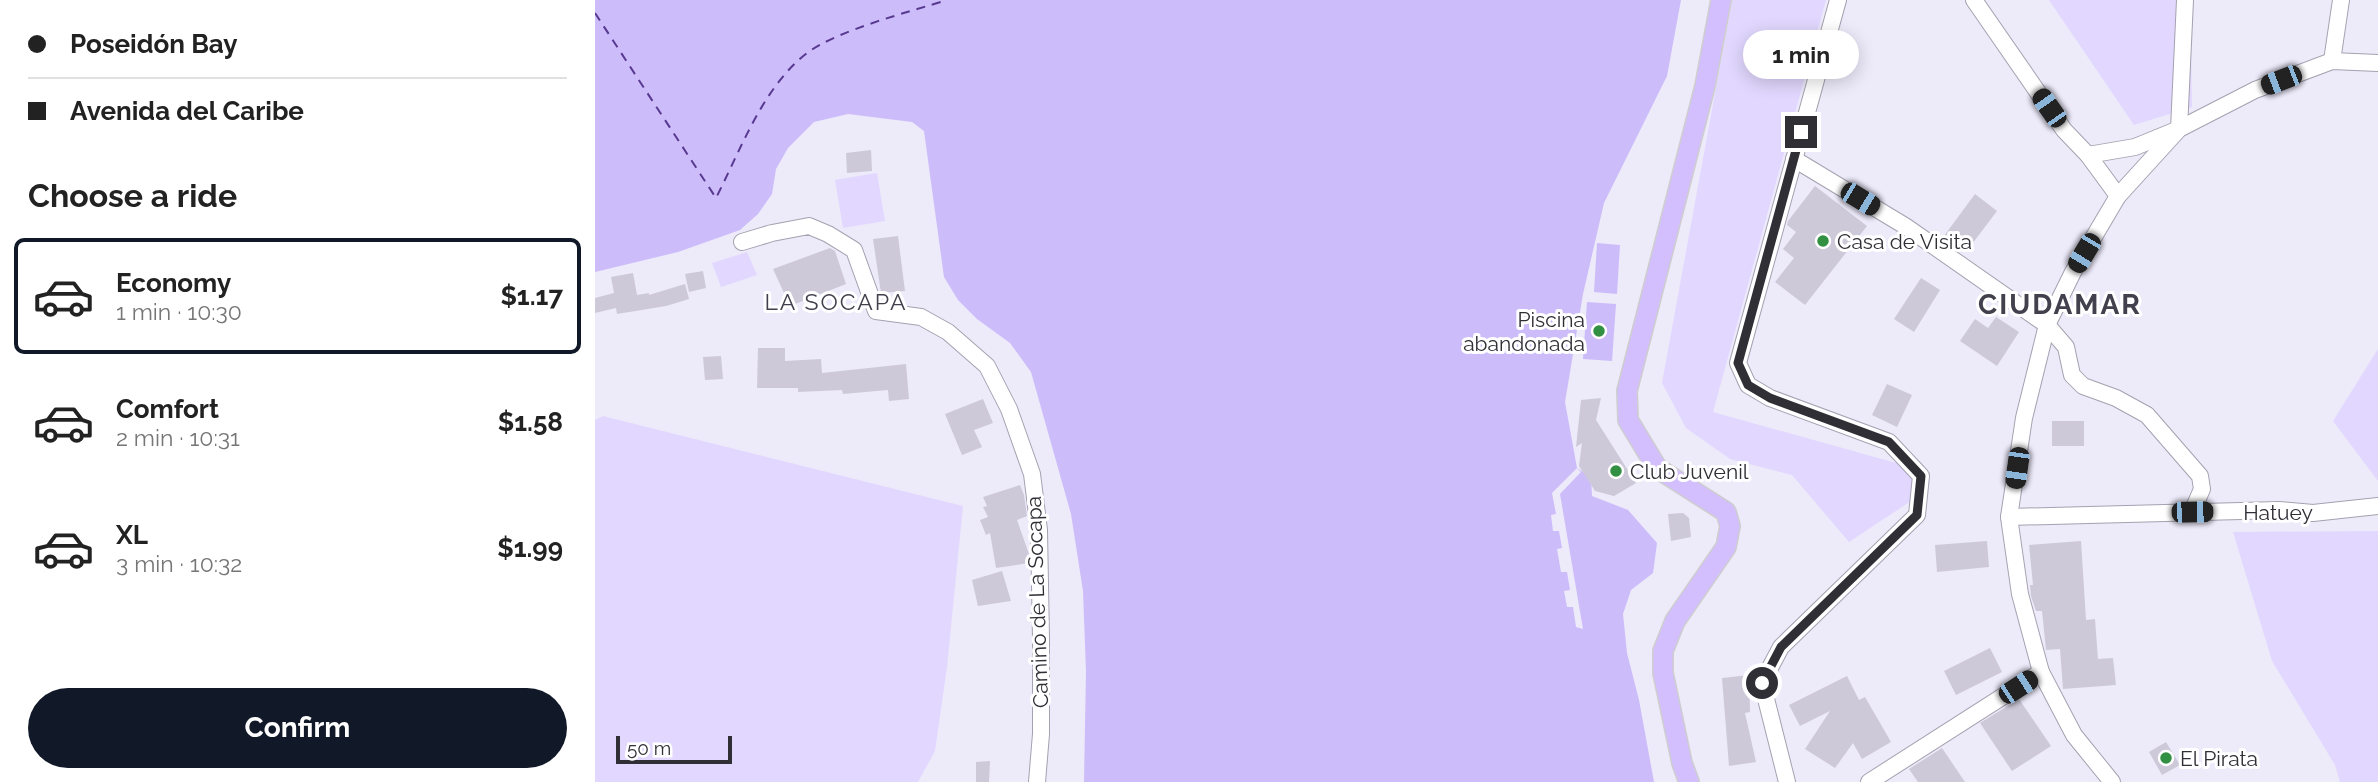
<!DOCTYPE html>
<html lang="en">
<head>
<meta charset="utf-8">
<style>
	:root { --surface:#fff; --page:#f6f6f6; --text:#222; --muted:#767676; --line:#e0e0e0; --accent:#111827 }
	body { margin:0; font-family:Raleway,sans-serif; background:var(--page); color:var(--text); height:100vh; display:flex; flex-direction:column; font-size:26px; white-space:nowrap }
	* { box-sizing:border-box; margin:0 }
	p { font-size:23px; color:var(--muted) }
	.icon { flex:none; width:38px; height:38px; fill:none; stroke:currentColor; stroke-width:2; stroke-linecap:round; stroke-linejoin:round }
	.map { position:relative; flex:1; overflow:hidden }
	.panel { display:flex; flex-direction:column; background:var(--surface); width:595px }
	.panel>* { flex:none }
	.hud { display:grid; align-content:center; height:154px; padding:0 28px; background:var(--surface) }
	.scale { position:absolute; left:21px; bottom:18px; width:116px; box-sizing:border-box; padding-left:7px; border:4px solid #312f36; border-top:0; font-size:19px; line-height:24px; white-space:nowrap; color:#312f36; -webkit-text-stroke:5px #fff; paint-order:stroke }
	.end { position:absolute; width:32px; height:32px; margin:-16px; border:9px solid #312f36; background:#fff; box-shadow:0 0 0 4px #fff }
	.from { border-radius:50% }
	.bubble { position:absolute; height:49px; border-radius:24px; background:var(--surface); box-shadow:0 4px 18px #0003; font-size:23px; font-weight:700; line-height:49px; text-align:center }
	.car { position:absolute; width:21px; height:42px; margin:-21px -10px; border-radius:9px; box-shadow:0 0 5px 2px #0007; background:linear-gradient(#222 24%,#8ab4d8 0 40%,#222 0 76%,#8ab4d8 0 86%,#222 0) }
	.hud b { display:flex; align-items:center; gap:24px; height:66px; font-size:26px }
	.hud b+b { border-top:2px solid var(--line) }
	.hud i { width:18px; height:18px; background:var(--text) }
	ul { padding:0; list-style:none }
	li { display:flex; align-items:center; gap:21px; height:116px; margin:0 14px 10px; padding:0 14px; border:4px solid transparent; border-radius:10px }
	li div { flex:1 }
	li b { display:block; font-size:26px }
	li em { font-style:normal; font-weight:700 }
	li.active { border-color:var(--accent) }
	li>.icon { width:63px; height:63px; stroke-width:1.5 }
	h2 { padding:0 28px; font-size:32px; line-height:84px }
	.button { display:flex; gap:14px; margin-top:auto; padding:14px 28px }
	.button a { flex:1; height:80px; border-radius:42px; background:var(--accent); color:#fff; font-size:28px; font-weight:700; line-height:80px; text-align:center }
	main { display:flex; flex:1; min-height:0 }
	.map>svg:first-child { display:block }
	.green { fill:#e2d8ff }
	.water { fill:#cdbcfa }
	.pier { fill:#edeafa }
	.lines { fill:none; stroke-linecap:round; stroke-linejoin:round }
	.ferry { stroke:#583990; stroke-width:2; stroke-dasharray:9 7; stroke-linecap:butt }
	.building { fill:#cdc9d9 }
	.minor-casing { stroke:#a5a1b0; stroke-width:18 }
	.major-casing { stroke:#cecdcf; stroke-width:22 }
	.minor { stroke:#fff; stroke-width:16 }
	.major { stroke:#d3bffe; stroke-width:19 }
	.route { stroke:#312f36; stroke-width:9 }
	.poi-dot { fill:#329043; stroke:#fff; stroke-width:2.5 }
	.labels { text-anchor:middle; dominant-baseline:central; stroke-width:6; stroke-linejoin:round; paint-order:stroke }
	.poi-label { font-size:21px; fill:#312f36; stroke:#fff; text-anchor:start }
	.street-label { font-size:21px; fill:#312f36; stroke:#fff }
	.neighbourhood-label { font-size:23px; letter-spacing:2px; fill:#43404d; stroke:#fff }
	.district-label { font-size:28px; font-weight:bold; letter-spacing:2px; fill:#43404d; stroke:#fff }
</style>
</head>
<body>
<main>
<section class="panel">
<div class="hud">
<b><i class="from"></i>Poseidón Bay</b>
<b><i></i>Avenida del Caribe</b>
</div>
<h2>Choose a ride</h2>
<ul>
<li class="active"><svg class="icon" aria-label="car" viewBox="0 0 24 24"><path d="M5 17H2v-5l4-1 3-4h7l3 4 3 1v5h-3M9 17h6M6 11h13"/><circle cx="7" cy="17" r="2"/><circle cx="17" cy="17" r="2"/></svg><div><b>Economy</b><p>1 min · 10:30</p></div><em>$1.17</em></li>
<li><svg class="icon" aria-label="car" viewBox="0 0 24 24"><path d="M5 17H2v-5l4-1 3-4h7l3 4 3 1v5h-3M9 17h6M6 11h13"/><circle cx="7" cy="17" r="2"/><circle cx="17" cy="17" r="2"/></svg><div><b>Comfort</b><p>2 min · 10:31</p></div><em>$1.58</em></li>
<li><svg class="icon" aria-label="car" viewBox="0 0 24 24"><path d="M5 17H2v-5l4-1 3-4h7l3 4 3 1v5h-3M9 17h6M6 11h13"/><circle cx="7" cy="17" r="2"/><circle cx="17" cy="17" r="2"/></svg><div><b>XL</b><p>3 min · 10:32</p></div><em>$1.99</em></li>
</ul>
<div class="button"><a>Confirm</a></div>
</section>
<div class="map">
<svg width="1783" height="782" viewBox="0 0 1783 782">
	<rect width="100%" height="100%" fill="#edeafa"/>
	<!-- green -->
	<g class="green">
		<polygon points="1137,0 1231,0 1118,412 1319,468 1316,501 1254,542 1197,475 1135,459 1091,428 1067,383"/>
		<polygon points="1454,0 1595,0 1597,107 1539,125"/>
		<polygon points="282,173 290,221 248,228 240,180"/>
		<polygon points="152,252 162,275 126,287 117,263"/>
		<polygon points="1783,349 1783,481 1738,421"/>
		<polygon points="8,416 368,506 352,667 340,751 323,782 0,782 0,420"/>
		<polygon points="1783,531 1783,782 1745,782 1740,765 1677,661 1638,532"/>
	</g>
	<!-- water -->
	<g class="water">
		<polygon points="0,0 1086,0 1072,76 1009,203 988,294 970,402 982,468 996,477 997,496 1033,510 1062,543 1058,573 1036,590 1028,614 1032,653 1044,700 1059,782 489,782 491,671 488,591 476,514 436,372 415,343 382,319 363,300 349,277 329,131 317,122 253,114 219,122 193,148 181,169 177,194 163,214 145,230 83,252 0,272"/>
		<polygon points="1002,243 1025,245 1022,294 999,292"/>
		<polygon points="992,302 1021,304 1017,361 988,359"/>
	</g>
	<!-- pier -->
	<polygon class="pier" points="982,468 986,472 965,494 988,629 981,627 978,607 972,607 969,591 975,590 972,572 966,572 962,549 967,548 964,531 958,531 956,515 961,514 957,493"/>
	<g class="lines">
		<!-- ferry -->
		<path class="ferry" d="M0,13l121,185c25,-49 47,-111 91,-145 31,-23 102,-41 140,-53"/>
	</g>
	<!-- building -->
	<g class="building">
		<polygon points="276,150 277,171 252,173 251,153"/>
		<polygon points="1220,186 1272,226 1210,305 1180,282 1199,258 1188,249 1201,232 1192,225 1193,221"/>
		<polygon points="1380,194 1402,211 1371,252 1349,236"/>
		<polygon points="303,236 310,291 286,293 278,239"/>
		<polygon points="235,248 240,251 251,284 195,306 178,269"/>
		<polygon points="108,271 111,288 94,292 90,274"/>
		<polygon points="38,273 42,295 54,293 54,295 90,284 94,299 71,306 22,314 21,308 0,313 0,298 19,293 16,277"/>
		<polygon points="1326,278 1345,290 1319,332 1299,319"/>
		<polygon points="1401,317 1424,332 1402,366 1365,341 1380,319 1393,328"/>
		<polygon points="163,348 190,348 190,361 226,359 227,373 311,364 314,399 294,401 293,390 248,394 247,390 203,392 203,388 162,388"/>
		<polygon points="126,356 128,379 110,380 108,357"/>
		<polygon points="1292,384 1317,395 1302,427 1277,415"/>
		<polygon points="1006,398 1001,420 1041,483 1019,496 1000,491 984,466 987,443 981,447 986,400"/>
		<polygon points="388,399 398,423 379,430 387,447 367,455 350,414"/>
		<rect x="1457" y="421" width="32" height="25"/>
		<polygon points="425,485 429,495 432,516 422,520 434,554 434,563 401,568 395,533 391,535 385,520 393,517 388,507 392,506 388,497"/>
		<polygon points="1088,513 1094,518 1096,537 1076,541 1073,514"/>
		<polygon points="1392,541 1394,567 1342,572 1340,545"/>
		<polygon points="1486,541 1491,620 1500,619 1503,659 1518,658 1521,685 1468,689 1465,649 1451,650 1447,611 1441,611 1436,596 1435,585 1438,585 1434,545"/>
		<polygon points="407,571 416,601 383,606 377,580"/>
		<polygon points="1395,648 1407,672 1361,695 1349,671"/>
		<polygon points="1154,675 1155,712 1150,713 1161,762 1134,766 1127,678"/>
		<polygon points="1252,676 1264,700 1270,697 1296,742 1267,759 1258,743 1240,768 1210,749 1235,711 1205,726 1194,705"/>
		<polygon points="1424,699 1456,746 1417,771 1385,723"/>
		<polygon points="1571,742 1585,765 1567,775 1554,752"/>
		<polygon points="1347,748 1370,782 1323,782 1314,769"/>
		<polygon points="395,761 394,782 381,782 381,762"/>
	</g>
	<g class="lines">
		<defs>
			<g id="minor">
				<polyline points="1379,0 1469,130 1493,155 1540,147 1584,129 1590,0"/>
				<polyline points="1737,61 1746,0"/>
				<polyline points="1493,155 1523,196"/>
				<polyline points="1199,159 1310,226 1452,325 1471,347 1477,375 1488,386 1521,398 1552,415 1605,476 1607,489 1597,512"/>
				<polyline points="147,242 177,233 214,226 233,234 259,250 281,311 326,317 353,332 392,366 414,409 437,474 444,530 446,639 446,734 442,782"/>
				<polyline points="1414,517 1684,510 1718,513 1783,506"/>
				<polyline points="1192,782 1167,683 1186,647 1322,515 1326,476 1294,442 1175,398 1153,385 1143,363 1243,0"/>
				<polyline points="1274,782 1446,672"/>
				<polyline points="1517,782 1479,735 1446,672 1425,594 1414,517 1429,418 1452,325 1478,272 1523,196 1584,129 1660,90 1737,61 1783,63"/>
			</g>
			<polyline id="major" points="1094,782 1087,763 1068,673 1068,651 1080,621 1131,547 1135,526 1131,512 1062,468 1033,420 1032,391 1110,86 1126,0"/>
		</defs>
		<!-- minor casing -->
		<use href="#minor" class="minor-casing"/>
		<!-- major casing -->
		<use href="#major" class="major-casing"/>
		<!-- minor -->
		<use href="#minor" class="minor"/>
		<!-- major -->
		<use href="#major" class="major"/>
	</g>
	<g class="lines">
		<!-- route -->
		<polyline class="route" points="1167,683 1186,647 1322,515 1326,476 1294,442 1175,398 1153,385 1143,363 1206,132"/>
	</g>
	<!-- markers -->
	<g class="poi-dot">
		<circle cx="1228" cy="241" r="7"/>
		<circle cx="1004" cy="331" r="7"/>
		<circle cx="1021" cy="471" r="7"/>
		<circle cx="1571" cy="758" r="7"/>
	</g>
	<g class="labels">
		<!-- poi labels -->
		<g class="poi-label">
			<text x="1242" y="241">Casa de Visita</text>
			<text x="990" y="319" text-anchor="end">Piscina<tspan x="990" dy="24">abandonada</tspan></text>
			<text x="1035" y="471">Club Juvenil</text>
			<text x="1585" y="758">El Pirata</text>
		</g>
		<!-- street labels -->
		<g class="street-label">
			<text x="1683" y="512">Hatuey</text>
			<text transform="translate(442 602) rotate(-92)">Camino de La Socapa</text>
		</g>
		<!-- neighbourhood labels -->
		<g class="neighbourhood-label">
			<text x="241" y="301">LA SOCAPA</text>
		</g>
		<!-- district labels -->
		<g class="district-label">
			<text x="1465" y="304">CIUDAMAR</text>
		</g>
	</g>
</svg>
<div class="scale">50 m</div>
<i class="end from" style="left:1167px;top:683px"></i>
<i class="end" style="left:1206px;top:132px"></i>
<div class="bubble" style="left:1148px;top:30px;width:116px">1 min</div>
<i class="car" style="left:1686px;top:80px;rotate:249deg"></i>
<i class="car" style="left:1454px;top:108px;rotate:325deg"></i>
<i class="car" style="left:1265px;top:199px;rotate:121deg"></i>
<i class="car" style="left:1489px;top:253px;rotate:211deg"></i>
<i class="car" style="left:1422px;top:468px;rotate:188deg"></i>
<i class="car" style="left:1597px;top:512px;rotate:89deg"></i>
<i class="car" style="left:1423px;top:687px;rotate:57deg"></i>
</div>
</main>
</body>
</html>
